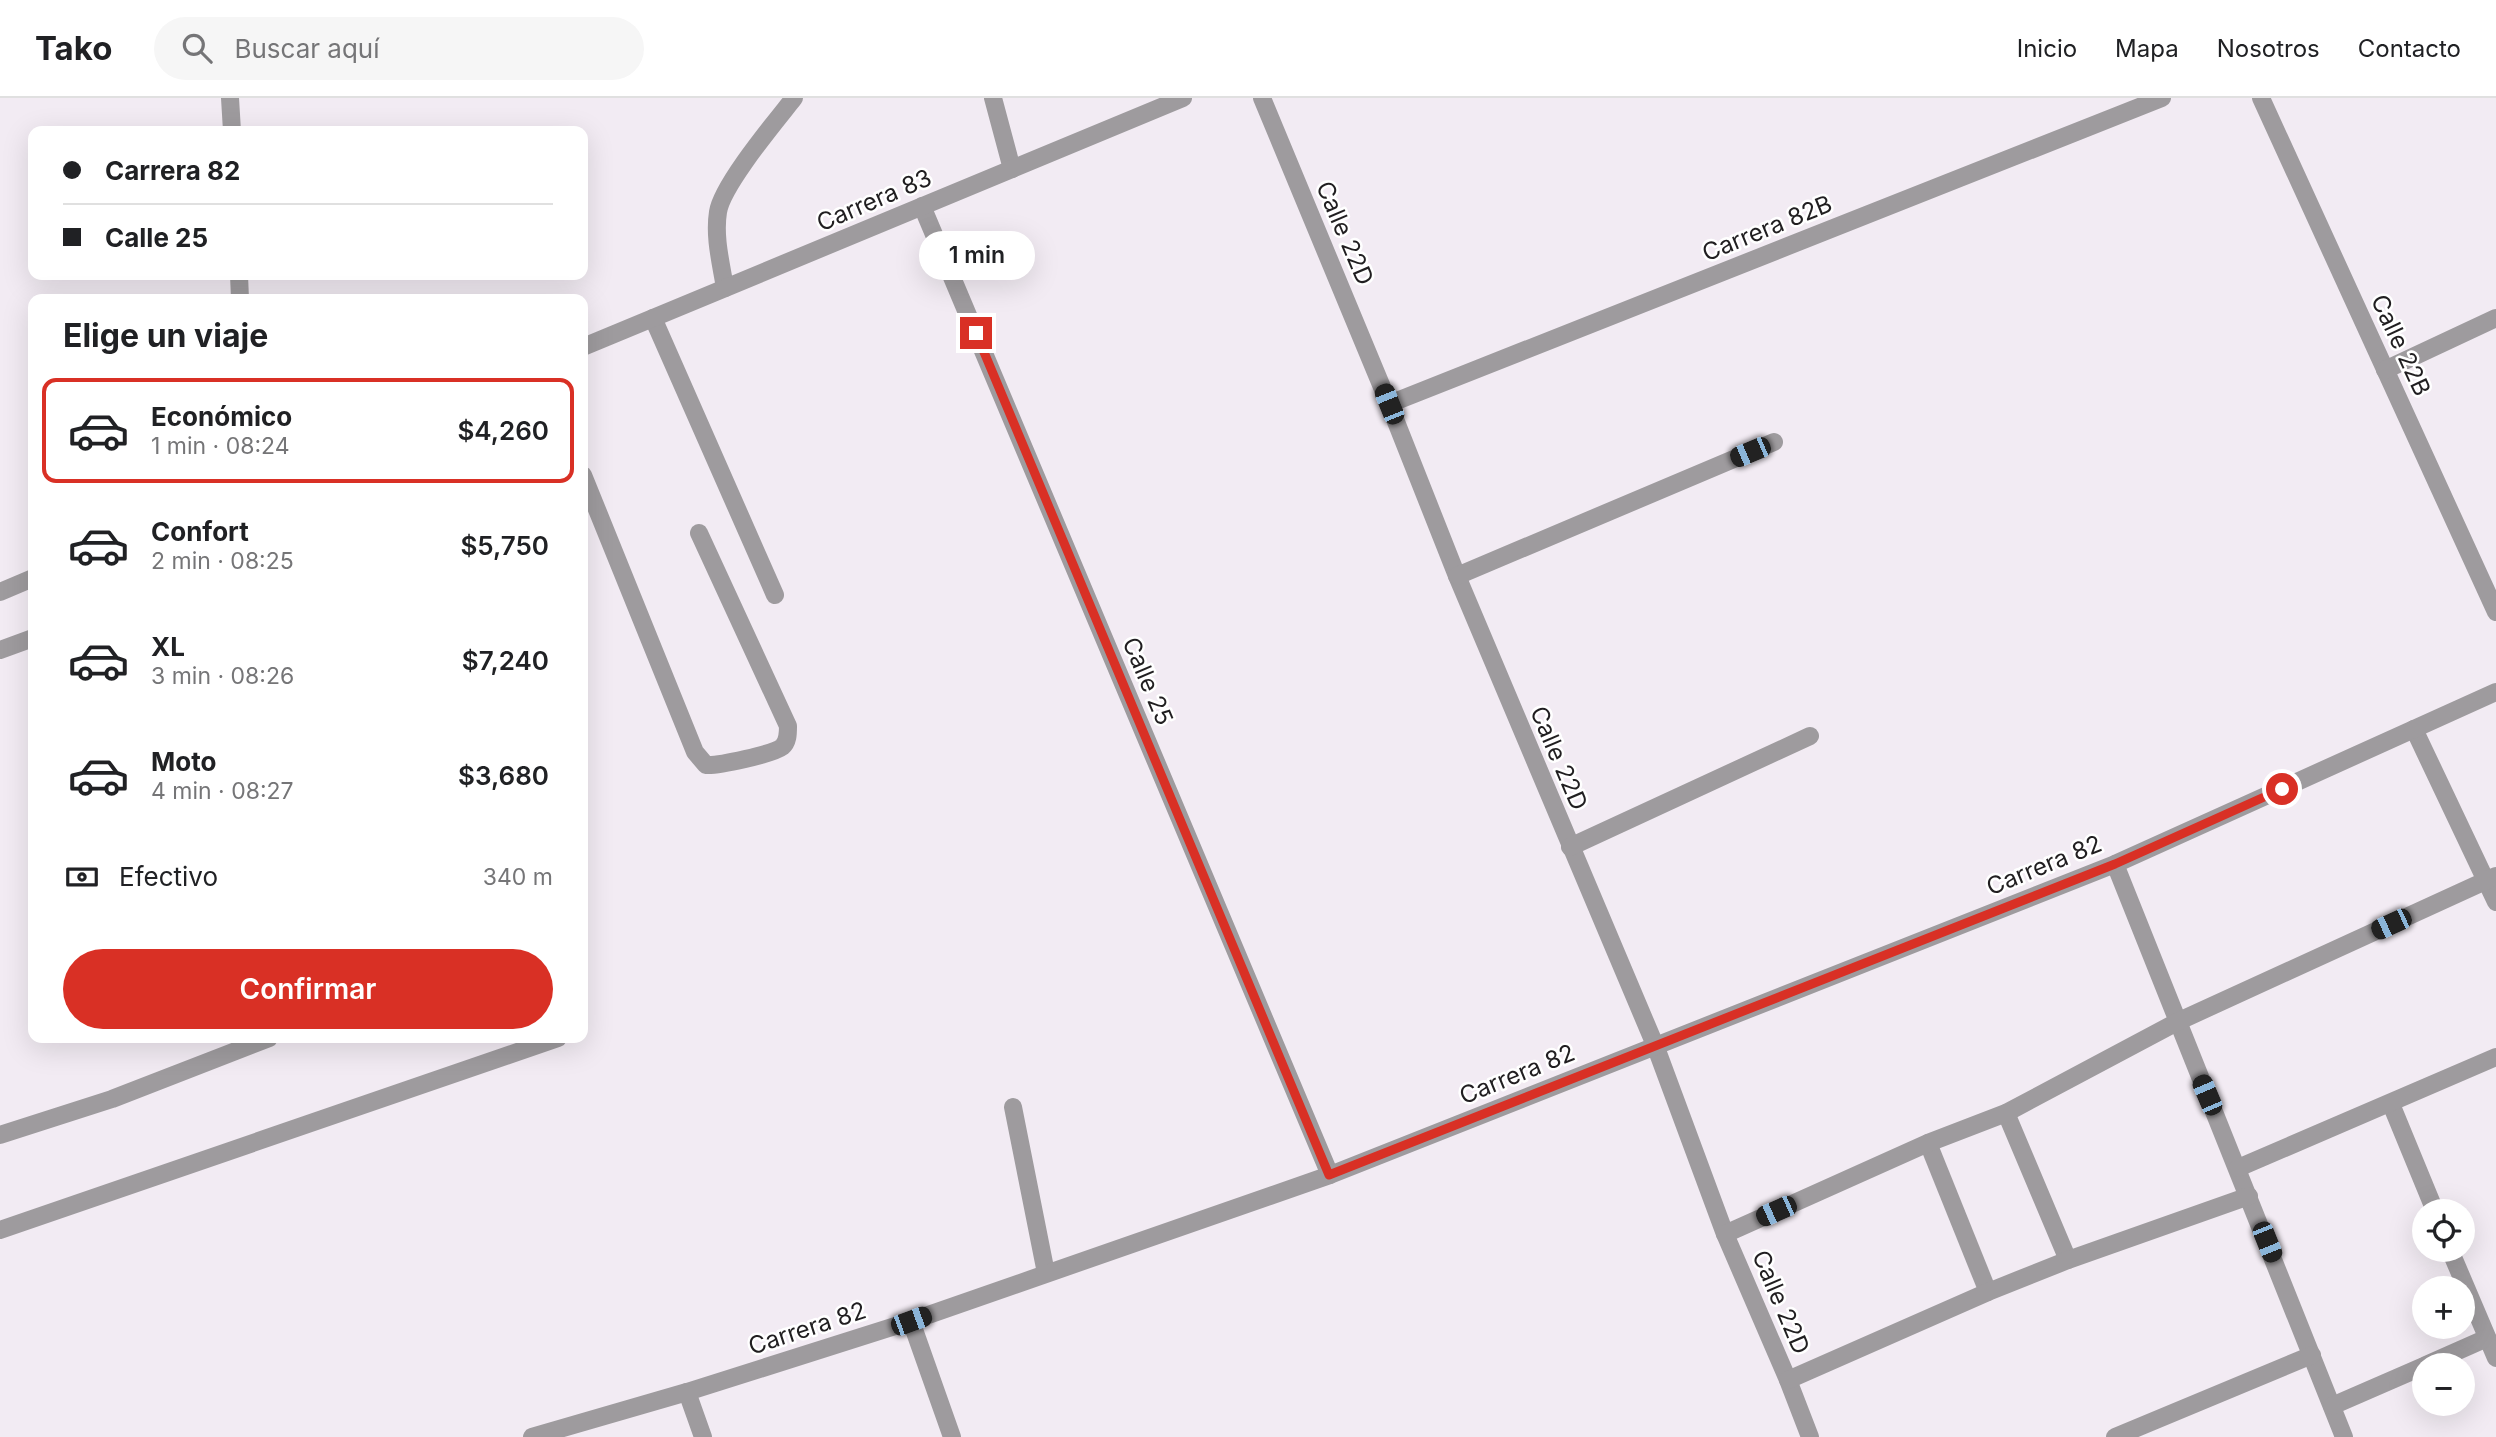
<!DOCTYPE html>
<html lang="es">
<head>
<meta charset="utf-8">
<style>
	:root { --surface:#fff; --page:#f6f6f6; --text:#202124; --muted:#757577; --line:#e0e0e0; --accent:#d93025 }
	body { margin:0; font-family:Inter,sans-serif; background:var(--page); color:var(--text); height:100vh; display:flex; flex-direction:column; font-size:26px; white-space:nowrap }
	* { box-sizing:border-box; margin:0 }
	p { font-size:23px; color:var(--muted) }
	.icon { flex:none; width:38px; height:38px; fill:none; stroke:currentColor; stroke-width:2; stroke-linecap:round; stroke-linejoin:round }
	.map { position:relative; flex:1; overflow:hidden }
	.side { position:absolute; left:28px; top:196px; width:560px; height:749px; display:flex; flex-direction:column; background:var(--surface); border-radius:14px; box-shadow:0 7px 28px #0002 }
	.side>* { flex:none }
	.banner { position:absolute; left:28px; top:28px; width:560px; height:154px; border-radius:14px; box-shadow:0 7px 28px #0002; display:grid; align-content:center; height:154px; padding:0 35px; background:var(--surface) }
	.buttons { position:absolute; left:2412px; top:1101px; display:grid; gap:14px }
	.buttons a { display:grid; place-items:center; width:63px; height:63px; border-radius:50%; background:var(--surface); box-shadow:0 7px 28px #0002; font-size:35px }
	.end { position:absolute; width:32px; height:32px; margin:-16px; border:9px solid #d93025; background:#fff; box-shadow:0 0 0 4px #fff }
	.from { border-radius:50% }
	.bubble { position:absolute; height:49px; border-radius:24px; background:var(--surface); box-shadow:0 7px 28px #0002; font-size:23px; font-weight:600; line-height:49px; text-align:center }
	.car { position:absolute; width:21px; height:42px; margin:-21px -10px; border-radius:9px; box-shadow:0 0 5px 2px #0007; background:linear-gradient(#222 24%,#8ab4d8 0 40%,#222 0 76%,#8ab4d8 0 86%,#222 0) }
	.banner b { display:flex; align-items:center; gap:24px; height:66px; font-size:26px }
	.banner b+b { border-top:2px solid var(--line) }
	.banner i { width:18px; height:18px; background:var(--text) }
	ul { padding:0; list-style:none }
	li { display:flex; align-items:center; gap:21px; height:105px; margin:0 14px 10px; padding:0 21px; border:4px solid transparent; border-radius:14px }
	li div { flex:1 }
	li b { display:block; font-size:26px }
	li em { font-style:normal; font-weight:600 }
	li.on { border-color:var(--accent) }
	li>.icon { width:63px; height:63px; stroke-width:1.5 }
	h2 { padding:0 35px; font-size:32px; line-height:84px }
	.pay { display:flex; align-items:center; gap:18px; height:77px; padding:0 35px; font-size:26px }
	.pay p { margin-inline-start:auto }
	.action { display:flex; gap:14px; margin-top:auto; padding:14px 35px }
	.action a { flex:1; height:80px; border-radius:42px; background:var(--accent); color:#fff; font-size:28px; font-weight:600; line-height:80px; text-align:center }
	header { display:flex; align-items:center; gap:42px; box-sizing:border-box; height:98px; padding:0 35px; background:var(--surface); border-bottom:2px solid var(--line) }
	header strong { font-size:33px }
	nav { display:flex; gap:38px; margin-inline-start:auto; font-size:24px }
	.search { width:490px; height:63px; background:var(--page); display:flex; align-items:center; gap:18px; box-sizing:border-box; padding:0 24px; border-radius:38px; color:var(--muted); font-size:26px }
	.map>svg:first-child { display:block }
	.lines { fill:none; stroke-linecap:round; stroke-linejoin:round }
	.minor { stroke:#9e9b9e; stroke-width:18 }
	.route { stroke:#d93025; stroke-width:9 }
	.labels { text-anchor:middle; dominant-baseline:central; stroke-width:5; stroke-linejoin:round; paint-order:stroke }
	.street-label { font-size:24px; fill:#201e20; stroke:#fff }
</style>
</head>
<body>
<header>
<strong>Tako</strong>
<div class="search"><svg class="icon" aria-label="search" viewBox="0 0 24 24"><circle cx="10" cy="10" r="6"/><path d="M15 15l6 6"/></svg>Buscar aquí</div>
<nav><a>Inicio</a><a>Mapa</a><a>Nosotros</a><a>Contacto</a></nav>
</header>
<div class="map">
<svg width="2496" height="1339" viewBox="0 0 2496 1339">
	<rect width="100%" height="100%" fill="#f2ebf3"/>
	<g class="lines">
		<!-- minor -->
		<g class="minor">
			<polyline points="230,0 232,33"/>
			<polyline points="993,0 1012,71"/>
			<polyline points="1262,0 1389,306 1457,478 1655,947 1725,1136 1788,1282 1810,1339"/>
			<polyline points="2261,0 2496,514"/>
			<polyline points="922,108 1330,1077"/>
			<polyline points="239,177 240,201"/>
			<path d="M725,190c-4,-25 -11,-51 -7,-76 4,-27 58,-91 76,-114"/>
			<polyline points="653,220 775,497"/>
			<polyline points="583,249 1183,0"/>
			<polyline points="2385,272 2496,220"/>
			<polyline points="1389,306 2162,0"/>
			<path d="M583,377l112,277 11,13c12,1 67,-11 76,-18 6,-5 6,-13 6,-21l-89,-193"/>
			<polyline points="1457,478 1774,344"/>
			<polyline points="0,494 33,480"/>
			<polyline points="0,552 33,540"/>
			<polyline points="2414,631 2496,804"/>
			<polyline points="1570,749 1810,638"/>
			<polyline points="2115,766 2344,1339"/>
			<polyline points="2391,1006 2435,1113"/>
			<polyline points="1013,1009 1046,1175"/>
			<polyline points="2006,1015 2068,1162"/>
			<polyline points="0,1037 112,1001 269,940"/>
			<polyline points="1928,1045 1988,1194"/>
			<polyline points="2238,1070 2496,959"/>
			<polyline points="0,1132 558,940"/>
			<polyline points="1725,1136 1928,1045 2006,1015 2177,924 2496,778"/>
			<polyline points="2450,1152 2496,1260"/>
			<polyline points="911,1223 952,1339"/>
			<polyline points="2426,1267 2487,1240"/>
			<polyline points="1788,1282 1988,1194 2068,1162 2249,1098"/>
			<polyline points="687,1294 703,1339"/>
			<polyline points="2332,1308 2424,1268"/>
			<polyline points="532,1339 687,1294 911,1223 1330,1077 2115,766 2496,594"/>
			<polyline points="2115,1339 2312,1257"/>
		</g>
	</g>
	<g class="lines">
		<!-- route -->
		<polyline class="route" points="976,235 1329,1077 2115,766 2282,691"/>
	</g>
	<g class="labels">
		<!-- street labels -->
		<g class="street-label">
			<text transform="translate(874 102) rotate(-23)">Carrera 83</text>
			<text transform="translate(1767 130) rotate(-22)">Carrera 82B</text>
			<text transform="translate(1345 135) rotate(67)">Calle 22D</text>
			<text transform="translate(2401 247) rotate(65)">Calle 22B</text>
			<text transform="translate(1148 583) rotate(67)">Calle 25</text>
			<text transform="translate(1559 660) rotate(67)">Calle 22D</text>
			<text transform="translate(2044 767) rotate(-22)">Carrera 82</text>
			<text transform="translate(1517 976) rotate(-22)">Carrera 82</text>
			<text transform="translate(1781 1204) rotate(67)">Calle 22D</text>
			<text transform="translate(807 1230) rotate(-18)">Carrera 82</text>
		</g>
	</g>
</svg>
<div class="buttons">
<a><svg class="icon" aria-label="locate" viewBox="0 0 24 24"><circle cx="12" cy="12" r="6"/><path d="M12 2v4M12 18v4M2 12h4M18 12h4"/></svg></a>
<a>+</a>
<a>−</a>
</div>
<i class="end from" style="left:2282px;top:691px"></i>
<i class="end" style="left:976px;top:235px"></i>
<div class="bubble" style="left:919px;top:133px;width:116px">1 min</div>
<i class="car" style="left:1389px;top:306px;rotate:338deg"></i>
<i class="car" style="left:1750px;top:354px;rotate:247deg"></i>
<i class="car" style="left:2391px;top:826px;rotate:245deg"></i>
<i class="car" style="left:2207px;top:997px;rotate:337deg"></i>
<i class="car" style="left:1776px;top:1113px;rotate:246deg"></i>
<i class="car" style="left:2267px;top:1144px;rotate:158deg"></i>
<i class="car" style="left:911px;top:1223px;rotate:70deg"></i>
<div class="banner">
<b><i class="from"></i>Carrera 82</b>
<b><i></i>Calle 25</b>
</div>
<section class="side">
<h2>Elige un viaje</h2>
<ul>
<li class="on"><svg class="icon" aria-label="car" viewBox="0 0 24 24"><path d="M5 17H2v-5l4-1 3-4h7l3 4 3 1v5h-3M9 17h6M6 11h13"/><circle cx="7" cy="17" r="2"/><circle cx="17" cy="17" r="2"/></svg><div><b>Económico</b><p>1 min · 08:24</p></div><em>$4,260</em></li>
<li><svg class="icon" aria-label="car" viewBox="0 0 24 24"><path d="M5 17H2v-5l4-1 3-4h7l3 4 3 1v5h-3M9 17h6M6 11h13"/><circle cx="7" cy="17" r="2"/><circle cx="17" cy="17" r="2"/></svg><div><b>Confort</b><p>2 min · 08:25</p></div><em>$5,750</em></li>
<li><svg class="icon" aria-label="car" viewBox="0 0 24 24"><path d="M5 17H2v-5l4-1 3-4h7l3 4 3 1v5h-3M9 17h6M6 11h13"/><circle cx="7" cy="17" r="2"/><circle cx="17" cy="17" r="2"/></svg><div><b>XL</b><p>3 min · 08:26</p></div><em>$7,240</em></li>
<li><svg class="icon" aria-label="car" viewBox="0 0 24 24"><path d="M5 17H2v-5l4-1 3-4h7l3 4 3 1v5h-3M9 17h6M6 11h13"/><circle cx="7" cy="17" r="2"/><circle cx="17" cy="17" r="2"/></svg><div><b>Moto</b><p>4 min · 08:27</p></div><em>$3,680</em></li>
</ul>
<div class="pay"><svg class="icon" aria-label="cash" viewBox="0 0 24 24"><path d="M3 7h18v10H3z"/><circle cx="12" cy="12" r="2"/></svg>Efectivo<p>340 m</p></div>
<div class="action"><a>Confirmar</a></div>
</section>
</div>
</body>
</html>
